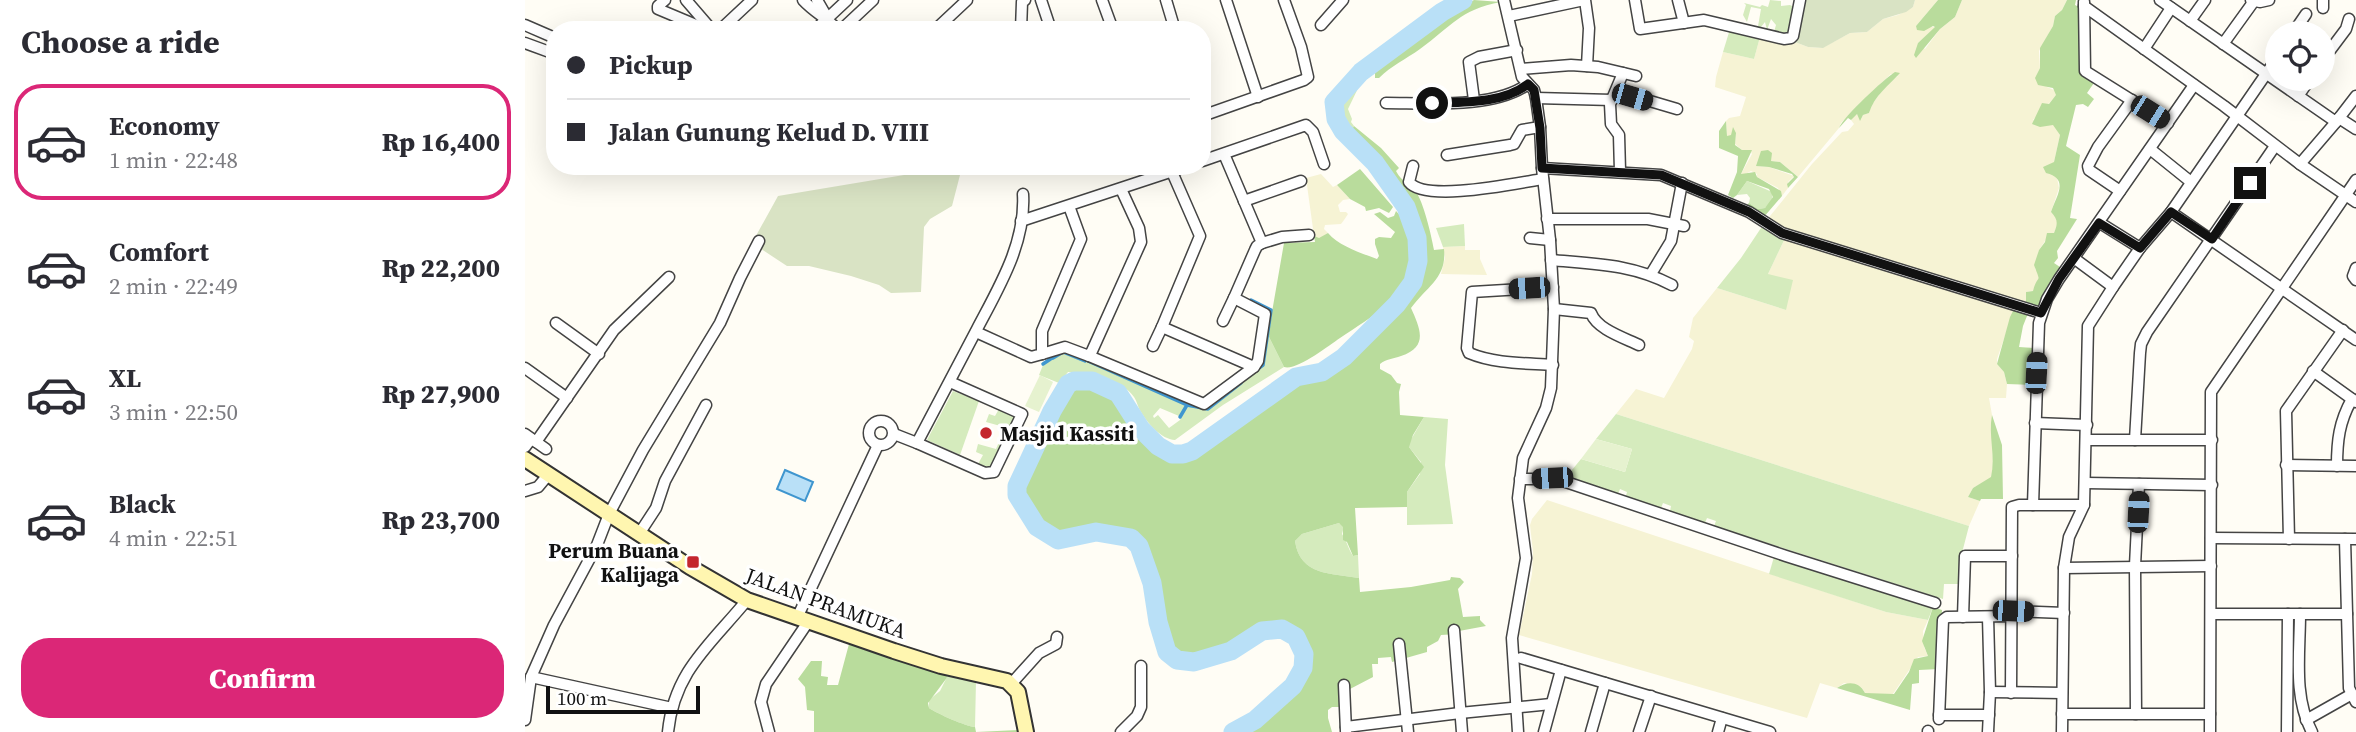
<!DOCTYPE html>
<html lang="en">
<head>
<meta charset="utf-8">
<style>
	:root { --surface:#fff; --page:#f2f2f3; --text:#2b2b33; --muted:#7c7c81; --line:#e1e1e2; --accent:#db2777 }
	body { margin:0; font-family:"Source Serif 4",serif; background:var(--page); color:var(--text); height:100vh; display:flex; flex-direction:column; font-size:26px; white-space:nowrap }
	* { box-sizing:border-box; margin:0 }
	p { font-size:23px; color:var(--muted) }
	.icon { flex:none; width:38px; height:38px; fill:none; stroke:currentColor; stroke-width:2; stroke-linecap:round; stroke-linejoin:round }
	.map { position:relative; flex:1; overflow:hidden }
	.side { display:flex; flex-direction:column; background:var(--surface); width:525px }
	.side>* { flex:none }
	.guide { position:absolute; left:21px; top:21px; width:665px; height:154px; border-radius:28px; box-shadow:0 7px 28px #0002; display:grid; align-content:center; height:154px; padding:0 21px; background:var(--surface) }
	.fabs { position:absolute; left:1740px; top:21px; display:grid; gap:14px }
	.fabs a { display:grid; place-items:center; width:70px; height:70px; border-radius:50%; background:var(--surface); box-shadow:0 7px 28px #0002; font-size:35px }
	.scale { position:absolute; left:21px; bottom:18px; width:154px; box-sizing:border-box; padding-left:7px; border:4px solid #111; border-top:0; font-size:19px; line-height:24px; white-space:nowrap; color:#111; -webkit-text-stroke:5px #fff; paint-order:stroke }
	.end { position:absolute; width:32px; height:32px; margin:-16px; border:9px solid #111; background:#fff; box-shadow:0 0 0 4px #fff }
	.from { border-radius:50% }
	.car { position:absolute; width:21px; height:42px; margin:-21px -10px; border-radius:9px; box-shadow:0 0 5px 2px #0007; background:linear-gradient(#222 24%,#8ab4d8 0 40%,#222 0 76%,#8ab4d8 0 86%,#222 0) }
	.guide b { display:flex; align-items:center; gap:24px; height:66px; font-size:26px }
	.guide b+b { border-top:2px solid var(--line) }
	.guide i { width:18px; height:18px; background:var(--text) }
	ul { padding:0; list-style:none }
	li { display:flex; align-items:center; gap:21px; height:116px; margin:0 14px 10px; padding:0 7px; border:4px solid transparent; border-radius:28px }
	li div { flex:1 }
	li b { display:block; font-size:26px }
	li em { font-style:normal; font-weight:800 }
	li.on { border-color:var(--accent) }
	li>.icon { width:63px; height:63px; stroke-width:1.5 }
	h2 { padding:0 21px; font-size:32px; line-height:84px }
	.action { display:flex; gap:14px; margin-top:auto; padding:14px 21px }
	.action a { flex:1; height:80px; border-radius:28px; background:var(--accent); color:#fff; font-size:28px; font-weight:800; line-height:80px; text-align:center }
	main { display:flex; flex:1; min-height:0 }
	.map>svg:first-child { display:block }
	.farmland { fill:#f6f3d4 }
	.green { fill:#d5ebbd }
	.forest { fill:#b9dc9c }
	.cemetery { fill:#d9e3c4 }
	.pitch { fill:#e6f2cf }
	.water { fill:#b9e0f7; stroke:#3f96cf; stroke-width:2 }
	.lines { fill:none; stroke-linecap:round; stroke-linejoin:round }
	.stream { stroke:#3f96cf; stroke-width:3.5 }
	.river { stroke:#b9e0f7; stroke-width:19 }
	.street-casing { stroke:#444; stroke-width:13 }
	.secondary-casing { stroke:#333; stroke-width:18 }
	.street { stroke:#fff; stroke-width:10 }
	.secondary { stroke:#fff6b0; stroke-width:14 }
	.route { stroke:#111; stroke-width:9 }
	.poi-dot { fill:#c4262e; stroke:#fff; stroke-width:2.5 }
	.labels { text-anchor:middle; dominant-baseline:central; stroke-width:7; stroke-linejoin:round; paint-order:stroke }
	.poi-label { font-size:21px; font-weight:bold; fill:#111; stroke:#fff; text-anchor:start }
	.street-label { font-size:21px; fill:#111; stroke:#fff }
</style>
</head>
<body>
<main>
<section class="side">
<h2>Choose a ride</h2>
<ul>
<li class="on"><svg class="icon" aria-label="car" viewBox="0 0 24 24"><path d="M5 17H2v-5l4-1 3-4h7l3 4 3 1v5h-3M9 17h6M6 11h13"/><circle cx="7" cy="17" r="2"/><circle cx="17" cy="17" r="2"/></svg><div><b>Economy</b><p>1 min · 22:48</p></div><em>Rp 16,400</em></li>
<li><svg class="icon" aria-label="car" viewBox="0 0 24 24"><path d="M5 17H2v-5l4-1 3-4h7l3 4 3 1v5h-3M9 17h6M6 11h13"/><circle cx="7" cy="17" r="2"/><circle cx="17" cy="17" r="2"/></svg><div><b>Comfort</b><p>2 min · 22:49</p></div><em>Rp 22,200</em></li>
<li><svg class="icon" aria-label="car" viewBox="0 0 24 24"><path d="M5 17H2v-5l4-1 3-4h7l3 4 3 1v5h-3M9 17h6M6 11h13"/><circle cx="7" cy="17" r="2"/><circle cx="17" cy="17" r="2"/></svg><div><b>XL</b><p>3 min · 22:50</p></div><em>Rp 27,900</em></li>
<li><svg class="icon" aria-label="car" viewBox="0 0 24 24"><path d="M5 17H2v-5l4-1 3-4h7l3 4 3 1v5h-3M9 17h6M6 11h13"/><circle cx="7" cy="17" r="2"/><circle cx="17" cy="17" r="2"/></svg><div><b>Black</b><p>4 min · 22:51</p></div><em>Rp 23,700</em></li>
</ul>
<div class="action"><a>Confirm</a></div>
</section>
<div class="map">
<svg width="1831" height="732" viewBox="0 0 1831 732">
	<rect width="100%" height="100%" fill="#fffdf5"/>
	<!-- farmland -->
	<g class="farmland">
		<polygon points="1390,0 1413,0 1391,26 1411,27 1393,43 1400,49 1415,29 1430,17 1437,0 1542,0 1537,10 1530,16 1528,26 1514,51 1515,68 1512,75 1522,87 1531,91 1531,96 1508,120 1529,125 1535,135 1529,162 1534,188 1526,212 1532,218 1533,223 1529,233 1522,238 1514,250 1510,269 1515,274 1515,278 1508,291 1501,292 1501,302 1465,291 1460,292 1263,232 1241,221 1287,164 1317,132 1323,131 1329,124 1326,120 1331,113 1336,119 1338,115 1344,113 1346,106 1363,82 1373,76 1366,74 1335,103 1316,123 1314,128 1273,177 1255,162 1246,161 1237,151 1232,166 1244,167 1269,176 1263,182 1263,188 1257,196 1253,188 1232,177 1232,174 1226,171 1219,175 1216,174 1227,154 1225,150 1217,150 1210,144 1211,133 1204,137 1202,136 1201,121 1204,118 1215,116 1221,97 1190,87 1191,77 1198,52 1229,59 1235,37 1270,42 1283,47 1297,48 1325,33 1342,32 1358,19 1373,15 1388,7"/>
		<polygon points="796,174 808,187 812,185 825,199 818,200 813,205 815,212 821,212 823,214 819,220 816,224 800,225 799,229 803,233 794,239 789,236 781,178"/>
		<polygon points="1261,236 1490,307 1472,359 1472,364 1479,372 1482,384 1481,398 1464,398 1467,415 1468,469 1466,478 1448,488 1443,497 1455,501 1444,526 1091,414 1111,389 1139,398 1167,349 1169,341 1164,337 1168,318 1192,288 1261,310 1243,274"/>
		<polygon points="940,246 940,250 955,250 955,259 962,275 916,274 920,258 918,247"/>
		<polygon points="1022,500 1361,612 1403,620 1398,631 1399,647 1403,656 1393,657 1368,694 1344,694 1340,693 1337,688 1319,683 1312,688 1295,683 1282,718 994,635 1007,574 1008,552 1005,525 1007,519"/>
	</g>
	<!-- green -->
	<g class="green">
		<polygon points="1245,0 1256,1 1256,6 1265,5 1269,7 1265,35 1248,35 1251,25 1246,19 1242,30 1240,22 1232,32 1236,9 1226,7 1222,22 1218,15 1221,5 1219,3 1235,7 1237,5 1243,7"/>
		<polygon points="1205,29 1235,37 1229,59 1198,52"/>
		<polygon points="837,80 823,109 827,119 826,122 829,126 826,131 816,117 815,104"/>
		<path d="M1222,181l25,11c2,7 -2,12 -7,16l-7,1 -9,-6 1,-5 -3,-4 -10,1z"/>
		<polygon points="939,224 940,246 918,247 911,228"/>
		<polygon points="1238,225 1261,236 1243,274 1268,280 1261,310 1192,288 1216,258"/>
		<path d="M743,335l16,32 -61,38 -48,35c-14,-1 -27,-16 -34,-28 -3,-4 -4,-11 -7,-15 -12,-18 -47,-25 -66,-25l-9,11 -20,-8 4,-10 21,-12 69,27 53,25 -7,11 -19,-8 -7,8 1,2 4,-3 11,13 11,-8 7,-14 20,4 57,-45z"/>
		<polygon points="428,391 454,401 435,455 402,440"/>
		<polygon points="474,409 490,415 480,440 475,438 479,427 461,422 464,414 470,416"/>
		<polygon points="1091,414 1444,526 1438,549 1436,584 1419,584 1418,599 1189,526 1191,521 1182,518 1180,523 1145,511 1146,506 1138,503 1136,508 1101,496 1102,492 1095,489 1093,494 1042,476 1056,459 1100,472 1107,449 1071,439"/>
		<polygon points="899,417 923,419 920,465 928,524 882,525 882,492 895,474 896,462 884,447 884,443"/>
		<polygon points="475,440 479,442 466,468 453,464 458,455 451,452 453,444 471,449"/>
		<path d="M814,523l5,3 -2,8c5,7 6,15 11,22l5,-1 1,23c-28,-5 -59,-2 -64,-37l7,-7z"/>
		<polygon points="1249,557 1408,607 1403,620 1361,612 1244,574"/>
		<path d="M417,670l34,11 -1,46c-10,-1 -37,-13 -46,-19v-8l11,-9 6,-12z"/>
	</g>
	<!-- forest -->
	<g class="forest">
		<path d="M949,0l27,2c-42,8 -49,24 -81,47 -14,10 -29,17 -41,29h-4v-9l70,-52z"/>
		<polygon points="1413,0 1437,0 1430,17 1415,29 1391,58 1389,55 1393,43 1410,27 1408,26 1399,31 1392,30 1391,26"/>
		<path d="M1542,0h9l-1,5 6,3 -1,60 16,12 -9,13 7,6 -6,8 -5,-3 -7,1 -10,41 14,9 -10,63 7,1 -20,32 1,7 -4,5 9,6 -21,35 -8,4 -49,-16 5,-1 36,11v-10l7,-1c5,-19 9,-5 1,-26l5,-15 6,-8 2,-9h7c4,-9 4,-14 -3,-21 5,-16 19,-33 -5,-39l-3,-6 11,-5 6,-27 -7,-10 -13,2 -8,-3 10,-21 7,1 7,-9 -3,-7 -15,-3 -3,-7 5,-10v-20l13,-22 2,-10 7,-6z"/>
		<path d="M1370,72l5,1c-11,12 -26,23 -31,40l-6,2 -3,6 -3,-7 -6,6 -3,-2 -9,10c4,-11 45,-49 56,-56z"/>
		<polygon points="1201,121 1202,136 1206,135 1208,127 1211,133 1210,145 1217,150 1227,150 1216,174 1230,172 1232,177 1256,191 1257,196 1238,218 1222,205 1224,203 1233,209 1240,208 1248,197 1244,189 1222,181 1212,195 1208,198 1203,195 1212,172 1213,156 1194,148 1194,131"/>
		<path d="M829,126l27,22 18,20 -3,3c7,13 13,10 19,19 9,13 16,44 19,60l10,-1c3,29 -17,37 -33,59 9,20 18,39 -10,48 -8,3 -15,3 -21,8v5l11,6 6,8 4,1 -2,8 1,23 24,2 -11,18 -4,12 15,20 -17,25v15l-52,1 3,47 -5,1 -6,-14 -4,-2v-13l-4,-4 -37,11 -7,7c5,35 36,32 64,37l1,14 51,-5 39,-7 1,-3 9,1 4,4 -6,7 5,28 17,-1v4l6,6 -27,5 -1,3 -17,1 -3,6 -11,6v5l-35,10 -1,-5 -13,1v6h-6l1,13 -23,12 -7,18h-11l-4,3v8l4,14h-87c16,-9 29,-21 42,-33 21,-18 30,-35 16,-60 -3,-7 -12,-15 -20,-16 -29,-6 -83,53 -108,27 -9,-8 -11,-28 -13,-40 -11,-74 -24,-96 -103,-76 -14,-9 -31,-24 -36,-41 -3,-13 41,-90 50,-104 10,-4 17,-2 27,2 25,13 21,22 36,42 10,12 22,20 35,28l24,-5 103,-73 26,-5 24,-16 54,-54 16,-24 6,-22 -1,-26 -11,-32 -32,-45 -29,-28z"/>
		<polygon points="1243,150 1247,153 1246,161 1255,162 1273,177 1263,188 1262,184 1269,177 1267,174 1244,167 1231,166 1236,151"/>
		<polygon points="835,169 868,207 864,213 854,208 841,211 840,207 825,199 812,185"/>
		<path d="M871,211c12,12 16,22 16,39 1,44 -39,66 -72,88 -12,8 -43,33 -56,29l-16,-32 16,-92 31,-1 -1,-6 5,2 9,-5c11,13 33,20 49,26l2,-3 -4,-12v-5l4,-2 12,1 4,-6 -21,-18 6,-2 8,6 6,-2z"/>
		<polygon points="1490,307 1504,311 1498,326 1494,347 1510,348 1510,385 1482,384 1479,372 1472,364 1485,317"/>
		<path d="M1467,415l10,30 1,54h-22l-1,2 -12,-4 5,-9 18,-11c5,-21 -3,-41 1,-62z"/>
		<path d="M1408,607l9,3 -3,59 -20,1v13l-7,1 -2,26 -73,-22c10,-7 22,-7 28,5l29,1 15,-22 5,-13 14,-3 -6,-15z"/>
		<path d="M324,644l93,26 5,6 -1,3 -18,24 1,5c9,6 36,18 46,19l1,5 44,-2v2h-206v-21l-7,-1 -2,-23 -7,-8 13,-18h11l-1,15 7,1 -1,8h11z"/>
	</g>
	<!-- cemetery -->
	<g class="cemetery">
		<polygon points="1278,0 1390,0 1388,7 1381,12 1358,19 1342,32 1325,33 1298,48 1283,47 1270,42 1273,12"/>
		<polygon points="421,168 435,175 427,206 405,219 399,227 396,292 366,293 354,285 326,276 284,266 262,266 227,243 253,196"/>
	</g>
	<!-- pitch -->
	<g class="pitch">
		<polygon points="515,375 528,382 514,412 500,406"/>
		<polygon points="1071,439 1107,449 1100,472 1056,459"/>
	</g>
	<!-- water -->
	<polygon class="water" points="260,470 288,482 280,501 252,489"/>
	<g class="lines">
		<!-- stream -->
		<g class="stream">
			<polyline points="726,300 746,310 738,365 730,371"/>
			<polyline points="528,358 538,352 560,361"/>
			<polyline points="563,361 662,405"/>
			<polyline points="518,364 527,358"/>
			<polyline points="655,417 662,405 683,409 716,383"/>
		</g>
		<!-- river -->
		<polyline class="river" points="708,732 730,720 768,686 778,668 779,654 771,637 757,629 737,631 706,651 669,662 652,660 642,652 633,622 627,583 614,546 606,538 571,532 533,540 512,527 492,495 492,486 527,411 543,384 549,381 567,381 593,393 616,429 633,446 647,454 658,454 667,451 771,377 797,372 819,357 872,304 888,282 893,261 892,238 881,207 850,163 818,131 811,119 809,102 836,72 917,12 938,0"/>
		<defs>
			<g id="street">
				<polyline points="140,0 133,6 133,9 183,30"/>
				<polyline points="161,0 186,29"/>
				<path d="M278,0c11,12 24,18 35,30"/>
				<polyline points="292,0 303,19"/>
				<polyline points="516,0 526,30"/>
				<polyline points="577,0 588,30"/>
				<polyline points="641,0 650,30"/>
				<polyline points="701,0 733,97"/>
				<polyline points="979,0 997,77 1009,90 1011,98 1015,127 1017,168 1025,240 1029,309 1026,388 1021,408 998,458 993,498 1001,558 987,638 993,732"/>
				<polyline points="1060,0 1064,28 1062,66"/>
				<polyline points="1110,0 1115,29 1179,20 1259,39 1266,38 1268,36 1275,0"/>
				<polyline points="1153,0 1159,23"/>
				<polyline points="1635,0 1811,122 1831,96"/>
				<polyline points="1726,0 1735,2 1744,0"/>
				<polyline points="1559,2 1560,71 1643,123"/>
				<polyline points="1559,6 1699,106 1775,164 1831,202"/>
				<polyline points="1798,8 1798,0"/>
				<polyline points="984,16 1059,0"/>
				<polyline points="1665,21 1680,0"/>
				<polyline points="0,25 30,38"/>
				<polyline points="796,25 818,0"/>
				<polyline points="195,30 227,0"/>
				<polyline points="290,30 322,0"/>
				<polyline points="316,30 348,0"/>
				<polyline points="410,30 442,0"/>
				<polyline points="496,30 497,2 500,0"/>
				<polyline points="1768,33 1781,14"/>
				<polyline points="0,43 30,54"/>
				<polyline points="1698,44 1729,1"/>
				<polyline points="1619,49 1646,8"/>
				<polyline points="1797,61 1821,29 1824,19"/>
				<polyline points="996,69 1046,65 1073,67 1111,76"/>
				<polyline points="1091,91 1152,109"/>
				<polyline points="1773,96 1785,79"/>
				<polyline points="1011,98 1087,100"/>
				<polyline points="949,100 944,62 954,57 992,50"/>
				<path d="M861,103c41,0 108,6 142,-19"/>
				<polyline points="677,116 779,80 783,77 776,47 759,0"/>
				<polyline points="1814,118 1831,129"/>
				<polyline points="1625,149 1666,182"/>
				<polyline points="922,155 985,145 989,144 997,130 1015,127"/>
				<polyline points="677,161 781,125 788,132 799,164"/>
				<polyline points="1775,164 1811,122"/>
				<path d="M888,166l-4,16c16,21 108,1 134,-3"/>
				<polyline points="1017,168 1136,175 1224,212 1257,233 1516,313"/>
				<polyline points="1095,171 1094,135 1086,124 1085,104 1098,73"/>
				<polyline points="647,172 675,236 637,327 729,367"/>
				<polyline points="1595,191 1564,170 1563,166 1573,147 1607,100"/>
				<polyline points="719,201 776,181"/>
				<polyline points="1646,212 1831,340"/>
				<polyline points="1022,219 1123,219 1159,226"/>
				<polyline points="496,221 663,166"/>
				<polyline points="1575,223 1615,248"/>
				<polyline points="1005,238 1025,240"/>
				<polyline points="737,243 757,237 784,235"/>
				<polyline points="1550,259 1588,287"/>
				<path d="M1026,260c44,4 81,4 121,25"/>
				<polyline points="1831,268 1828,276 1831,280"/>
				<polyline points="1126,274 1146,241 1157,183"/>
				<path d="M1029,309l37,4c6,16 31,24 48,32"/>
				<polyline points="698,321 709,298"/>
				<polyline points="31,323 74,354"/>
				<polyline points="451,332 506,357 517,354 517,331 556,239 544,206"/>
				<polyline points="628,346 637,327"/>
				<polyline points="517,354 540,347 564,356 567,351 616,242 614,228 596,189"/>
				<polyline points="564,356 679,404 729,367 733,361 740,314 709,298 730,250 732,246 737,243 699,154"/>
				<path d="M1028,365c-28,-2 -58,-1 -84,-12l-2,-5 5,-56 81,-5"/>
				<polyline points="0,368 42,398"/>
				<polyline points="1788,371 1827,399"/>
				<circle cx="356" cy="433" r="12"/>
				<polyline points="1510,423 1562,425"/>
				<polyline points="0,434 21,449"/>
				<path d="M369,434l23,9c20,-38 40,-76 60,-114 22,-42 49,-86 46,-135"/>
				<polyline points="1562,440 1687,440"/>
				<polyline points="1610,440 1615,353 1616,344 1622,332 1750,146"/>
				<polyline points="11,442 89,330 144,277"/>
				<polyline points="392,443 460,473 469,472 497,414 425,382"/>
				<polyline points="0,447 6,439"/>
				<polyline points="1761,465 1831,466"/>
				<path d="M1812,466c0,-25 2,-44 15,-67l4,3"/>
				<polyline points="995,479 1032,479 1261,556 1410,603"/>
				<polyline points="1561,483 1687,485"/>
				<polyline points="0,491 13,487 23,475"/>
				<polyline points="1508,505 1514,323 1522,299 1534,279 1669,85"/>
				<polyline points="114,534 131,508 140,481 181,405"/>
				<polyline points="1686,538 1831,539"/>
				<polyline points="1764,539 1761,411 1818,330"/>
				<polyline points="1820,539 1824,688 1831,702"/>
				<polyline points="1539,568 1686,566"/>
				<polyline points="1488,611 1539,613"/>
				<polyline points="1686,614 1822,614"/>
				<path d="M1775,614c0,39 -7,83 12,118"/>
				<polyline points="1438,617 1440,556 1487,556"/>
				<polyline points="1463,617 1465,692 1463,732"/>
				<polyline points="272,618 353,445"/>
				<polyline points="929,630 937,732"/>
				<polyline points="874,644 883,732"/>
				<polyline points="996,658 1245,732"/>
				<polyline points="6,677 147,708"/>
				<polyline points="486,684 514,653 531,644 532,637"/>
				<polyline points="819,685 821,731"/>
				<polyline points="1465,692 1537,693"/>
				<polyline points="1486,693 1487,507 1494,505 1559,505"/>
				<polyline points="1537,714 1685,714"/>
				<polyline points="1611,714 1610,566 1614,484"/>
				<polyline points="1414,715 1464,715"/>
				<polyline points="1414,719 1418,620 1422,617 1488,616"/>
				<polyline points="0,720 6,677 29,625 72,545 84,514 118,450 195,323 215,278 234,241"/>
				<polyline points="1781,720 1827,694"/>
				<polyline points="821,727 935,713 1026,704"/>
				<polyline points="1403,731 1403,732"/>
				<path d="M143,732c6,-61 43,-88 79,-132"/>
				<polyline points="244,732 236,702 241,684 283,622"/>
				<polyline points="596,732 612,716 616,707 616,666"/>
				<polyline points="1019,732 1036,670"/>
				<polyline points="1066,732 1080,683"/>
				<polyline points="1114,732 1126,696"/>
				<polyline points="1193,732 1197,718"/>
				<polyline points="1537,732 1539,568 1544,537 1559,505 1563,326 1588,287 1615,248 1646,212 1752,58"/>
				<polyline points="1685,732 1686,392 1831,180"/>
				<polyline points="1762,732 1763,614"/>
			</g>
			<polyline id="secondary" points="0,459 165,567 222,600 369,651 416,666 482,681 493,692 501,732"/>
		</defs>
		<!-- street casing -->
		<use href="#street" class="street-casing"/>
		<!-- secondary casing -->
		<use href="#secondary" class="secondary-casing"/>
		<!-- street -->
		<use href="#street" class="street"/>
		<!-- secondary -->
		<use href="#secondary" class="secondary"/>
	</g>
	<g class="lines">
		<!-- route -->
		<path class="route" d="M907,103c31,-1 70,1 96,-19l6,6 6,38 2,40 119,7 88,37 33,21 259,80 18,-34 40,-56 41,25 31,-36 41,27 38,-56"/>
	</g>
	<!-- markers -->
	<g class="poi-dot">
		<circle cx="461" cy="433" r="7"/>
		<rect x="161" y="555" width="14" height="14" rx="3.5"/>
	</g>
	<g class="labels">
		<!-- poi labels -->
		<g class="poi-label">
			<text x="475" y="433">Masjid Kassiti</text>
			<text x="154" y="550" text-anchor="end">Perum Buana<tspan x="154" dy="24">Kalijaga</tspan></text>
		</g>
		<!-- street labels -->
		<g class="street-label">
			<text transform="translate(301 603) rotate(20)">JALAN PRAMUKA</text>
		</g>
	</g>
</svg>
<div class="fabs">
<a><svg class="icon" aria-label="locate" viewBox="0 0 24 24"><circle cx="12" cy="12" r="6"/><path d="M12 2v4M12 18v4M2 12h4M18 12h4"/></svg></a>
</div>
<div class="scale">100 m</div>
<i class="end from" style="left:907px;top:103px"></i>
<i class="end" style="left:1725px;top:183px"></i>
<i class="car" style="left:1107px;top:97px;rotate:106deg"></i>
<i class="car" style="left:1625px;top:112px;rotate:122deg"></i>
<i class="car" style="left:1004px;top:288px;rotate:266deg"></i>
<i class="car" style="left:1511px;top:373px;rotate:3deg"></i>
<i class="car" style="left:1027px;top:478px;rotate:267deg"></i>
<i class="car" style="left:1613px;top:512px;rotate:3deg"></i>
<i class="car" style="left:1488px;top:611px;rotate:92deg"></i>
<div class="guide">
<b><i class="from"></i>Pickup</b>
<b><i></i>Jalan Gunung Kelud D. VIII</b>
</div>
</div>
</main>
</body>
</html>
